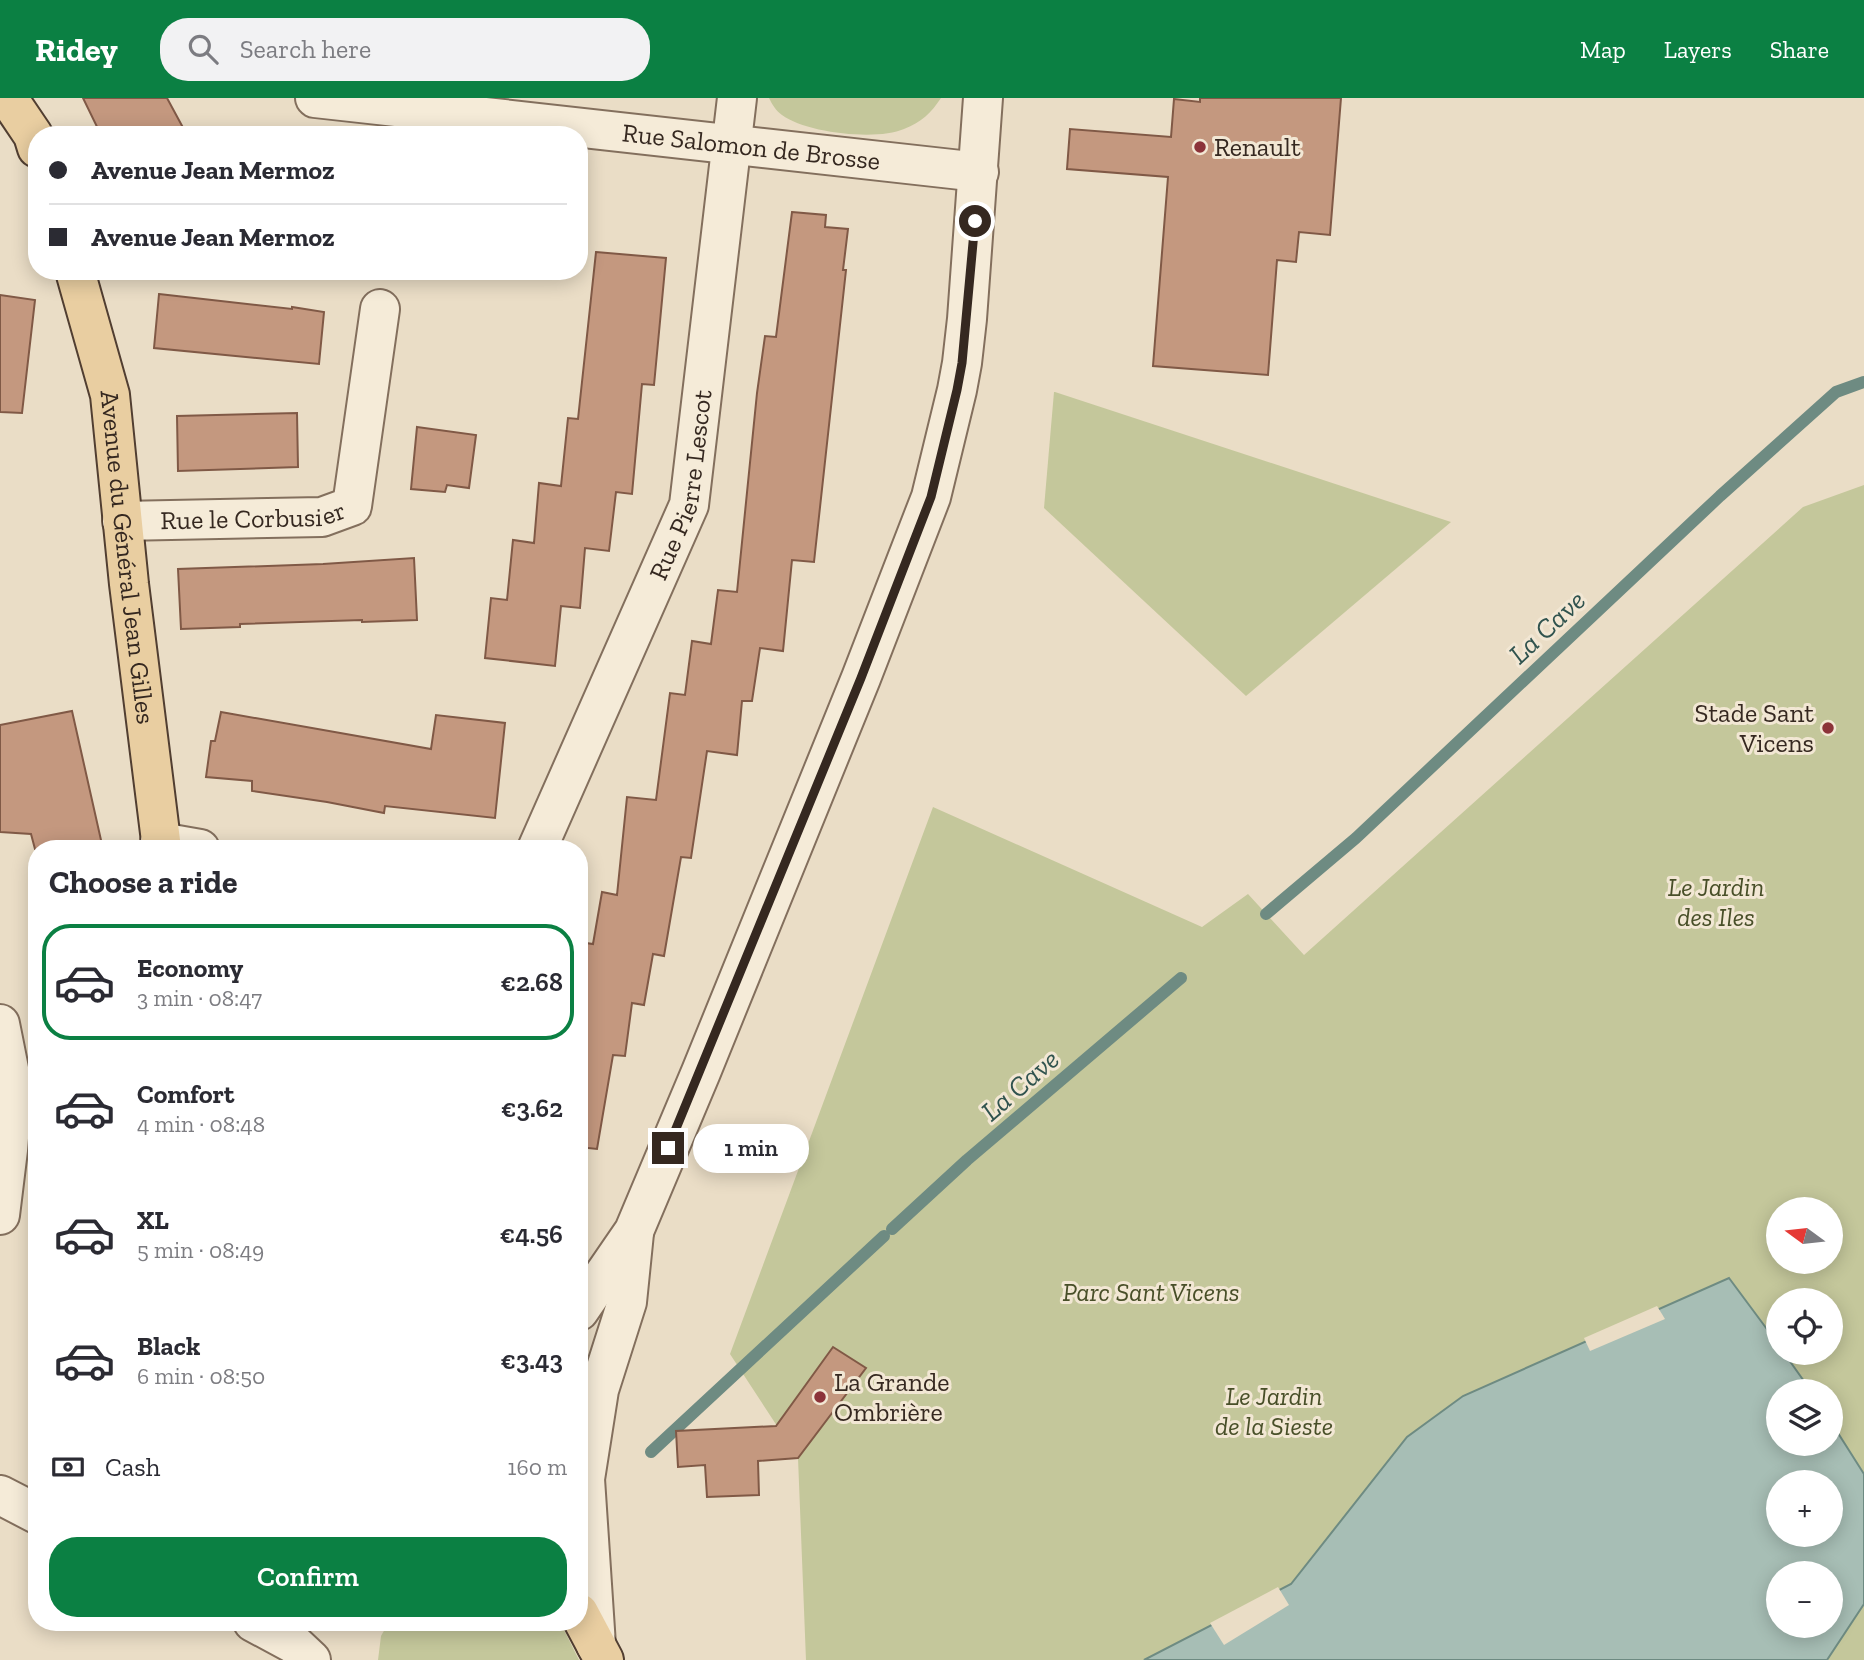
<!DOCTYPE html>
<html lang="en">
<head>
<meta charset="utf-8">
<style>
	:root { --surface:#fff; --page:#f2f2f3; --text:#2b2b33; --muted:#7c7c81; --line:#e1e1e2; --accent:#0b8043 }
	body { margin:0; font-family:"Zilla Slab",serif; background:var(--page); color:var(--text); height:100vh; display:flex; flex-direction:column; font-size:26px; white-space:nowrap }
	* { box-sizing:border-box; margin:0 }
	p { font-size:23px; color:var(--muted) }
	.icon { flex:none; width:38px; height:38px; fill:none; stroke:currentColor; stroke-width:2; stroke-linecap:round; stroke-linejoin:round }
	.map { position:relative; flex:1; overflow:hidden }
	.side { position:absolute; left:28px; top:742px; width:560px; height:791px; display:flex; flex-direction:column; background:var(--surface); border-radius:28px; box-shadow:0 4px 18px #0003 }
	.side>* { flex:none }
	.top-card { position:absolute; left:28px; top:28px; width:560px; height:154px; border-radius:28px; box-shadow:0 4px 18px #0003; display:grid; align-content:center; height:154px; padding:0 21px; background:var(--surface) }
	.needle { width:46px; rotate:285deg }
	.tools { position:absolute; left:1766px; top:1099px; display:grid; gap:14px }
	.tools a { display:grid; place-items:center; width:77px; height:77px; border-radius:50%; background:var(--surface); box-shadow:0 4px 18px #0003; font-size:35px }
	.end { position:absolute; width:32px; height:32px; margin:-16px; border:9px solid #352820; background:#fff; box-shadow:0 0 0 4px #fff }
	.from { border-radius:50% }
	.bubble { position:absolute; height:49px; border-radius:24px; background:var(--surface); box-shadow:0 4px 18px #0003; font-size:23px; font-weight:600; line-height:49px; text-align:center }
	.top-card b { display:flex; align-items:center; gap:24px; height:66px; font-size:26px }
	.top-card b+b { border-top:2px solid var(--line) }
	.top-card i { width:18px; height:18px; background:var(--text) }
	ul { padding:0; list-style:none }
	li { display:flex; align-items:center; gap:21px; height:116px; margin:0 14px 10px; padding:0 7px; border:4px solid transparent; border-radius:28px }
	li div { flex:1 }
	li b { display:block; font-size:26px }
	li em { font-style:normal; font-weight:600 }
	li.active { border-color:var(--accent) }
	li>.icon { width:63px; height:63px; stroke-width:1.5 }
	h2 { padding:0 21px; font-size:32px; line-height:84px }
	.pay { display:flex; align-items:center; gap:18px; height:77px; padding:0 21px; font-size:26px }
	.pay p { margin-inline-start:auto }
	.action { display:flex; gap:14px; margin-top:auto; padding:14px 21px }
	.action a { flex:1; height:80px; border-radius:28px; background:var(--accent); color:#fff; font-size:28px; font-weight:600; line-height:80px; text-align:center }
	header { display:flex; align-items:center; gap:42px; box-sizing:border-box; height:98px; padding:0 35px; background:var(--accent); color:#fff }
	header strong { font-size:33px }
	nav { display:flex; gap:38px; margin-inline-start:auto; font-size:24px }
	.search { width:490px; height:63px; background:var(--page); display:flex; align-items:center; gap:18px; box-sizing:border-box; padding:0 24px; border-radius:28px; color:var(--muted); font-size:26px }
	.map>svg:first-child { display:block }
	.green { fill:#c4c79b; fill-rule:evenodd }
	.water { fill:#a7beb5; stroke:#6e8b82; stroke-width:2; fill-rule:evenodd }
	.pier { fill:#eaddc6 }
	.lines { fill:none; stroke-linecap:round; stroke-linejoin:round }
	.stream { stroke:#6e8b82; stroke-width:12 }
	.building { fill:#c4987f; stroke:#805946; stroke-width:2 }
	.minor-casing { stroke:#836f5d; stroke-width:42 }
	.major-casing { stroke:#513e31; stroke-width:42 }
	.minor { stroke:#f5ebd8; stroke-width:38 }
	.major { stroke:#e9cea1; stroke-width:38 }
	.route { stroke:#352820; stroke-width:9 }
	.poi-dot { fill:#8c3339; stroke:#f2e7d4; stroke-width:2.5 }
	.labels { text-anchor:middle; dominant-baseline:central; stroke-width:6; stroke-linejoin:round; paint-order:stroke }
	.street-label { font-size:26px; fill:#352820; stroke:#f2e7d4 }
	.poi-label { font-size:26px; fill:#352820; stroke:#f2e7d4; text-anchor:start }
	.park-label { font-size:26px; font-style:italic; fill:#484f28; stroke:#f2e7d4 }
	.water-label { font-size:28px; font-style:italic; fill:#30534e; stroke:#f2e7d4 }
</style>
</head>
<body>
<header>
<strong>Ridey</strong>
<div class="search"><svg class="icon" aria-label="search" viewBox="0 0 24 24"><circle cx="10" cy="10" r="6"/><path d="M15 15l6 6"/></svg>Search here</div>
<nav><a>Map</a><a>Layers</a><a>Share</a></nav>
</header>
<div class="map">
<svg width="1864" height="1562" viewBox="0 0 1864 1562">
	<rect width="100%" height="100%" fill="#eaddc6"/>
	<!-- green -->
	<g class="green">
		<path d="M769,0h172c-10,15 -19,24 -37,31 -27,12 -98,4 -122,-14 -6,-4 -10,-11 -13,-17z"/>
		<polygon points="1054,294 1055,294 1451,424 1246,598 1044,410"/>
		<path d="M1864,387v1175h-1058l-8,-202 -68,-104 203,-547 269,120 46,-33 56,61 499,-448zM1778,1111h52v53h-52zM1778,1202h52v53h-52zM1778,1293h52v53h-52zM1778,1384h52v53h-52zM1778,1475h52v53h-52z"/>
		<polygon points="389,1524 560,1524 579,1562 378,1562 381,1538"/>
	</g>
	<!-- water -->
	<path class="water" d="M1729,1180l49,66v9h6l27,38h-33v53h52l1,-22 33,52v130l-37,56h-683l147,-76 116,-147 56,-41zM1778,1384h52v53h-52zM1778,1475h52v53h-52z"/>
	<!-- pier -->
	<g class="pier">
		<polygon points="1657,1208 1665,1221 1590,1253 1584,1240"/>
		<polygon points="1278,1489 1289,1507 1224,1547 1210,1525"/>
	</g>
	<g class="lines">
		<!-- stream -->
		<g class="stream">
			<polyline points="1266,816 1356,740 1720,398 1836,294 1864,284"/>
			<polyline points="892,1131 967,1062 1181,880"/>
			<polyline points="651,1354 884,1138"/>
		</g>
	</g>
	<!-- building -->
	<g class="building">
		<polygon points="83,0 167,0 187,37 101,37"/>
		<polygon points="1200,0 1341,0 1330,137 1299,134 1296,164 1277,162 1268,277 1153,268 1168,79 1067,71 1070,31 1171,39 1174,1 1200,4"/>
		<polygon points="792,114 826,117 825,129 848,131 843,172 846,172 814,464 792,462 783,553 760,550 752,603 742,603 737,657 707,653 691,760 681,759 664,858 653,856 644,907 632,905 625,958 613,957 597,1051 579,1049 579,844 593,846 602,794 617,797 627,699 656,702 670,595 685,597 692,543 711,546 718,492 737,494 757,295 765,238 776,239"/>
		<polygon points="596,154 666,160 654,287 642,286 632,396 616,394 609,453 585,450 580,510 561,508 555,568 485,560 491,500 507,502 513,442 534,445 539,385 561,388 568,320 578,321"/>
		<polygon points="159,196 292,211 292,209 324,214 319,266 154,250"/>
		<polygon points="0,197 35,202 22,315 0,314"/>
		<polygon points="297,315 298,369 178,373 177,318"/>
		<polygon points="417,329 476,337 469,390 447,387 445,394 411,391"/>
		<polygon points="414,460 417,522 362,524 362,522 240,526 240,529 181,531 178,471 323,466"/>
		<polygon points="72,613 103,751 35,751 31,736 0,734 0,627"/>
		<polygon points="221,614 431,651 436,617 505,625 495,720 385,708 384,715 327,704 252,693 252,683 206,679 211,643 215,643"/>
		<polygon points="833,1249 866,1270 798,1360 758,1363 759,1397 707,1399 705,1367 678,1369 676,1333 776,1328"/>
	</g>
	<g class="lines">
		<defs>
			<g id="minor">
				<path id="s1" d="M315,0l664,74"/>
				<path id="s2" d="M122,423l200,-4 30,-11 28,-197"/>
				<polyline points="160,744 200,751"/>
				<path id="s3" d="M537,751l152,-344 48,-407"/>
				<polyline points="0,926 13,991"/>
				<polyline points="0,990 13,991 8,1052 0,1117"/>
				<polyline points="579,1213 634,1133 701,974 861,580 931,399 957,292 962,265 967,221 983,0"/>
				<polyline points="0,1397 37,1416"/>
				<polyline points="253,1524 294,1546 311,1562"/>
				<polyline points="596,1547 585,1381 599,1292 627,1204 634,1135"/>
			</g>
			<g id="major">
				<polyline points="8,0 33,37 37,50"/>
				<path id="s4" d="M75,173l35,124 19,189 33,265"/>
				<polyline points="579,1515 604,1562"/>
			</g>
		</defs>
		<!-- minor casing -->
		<use href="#minor" class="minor-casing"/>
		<!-- major casing -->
		<use href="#major" class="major-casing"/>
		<!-- minor -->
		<use href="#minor" class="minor"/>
		<!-- major -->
		<use href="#major" class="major"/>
	</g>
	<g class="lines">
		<!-- route -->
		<polyline class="route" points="668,1050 861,580 931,399 957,292 962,265 975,123"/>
	</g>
	<!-- markers -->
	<g class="poi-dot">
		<circle cx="1200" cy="49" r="7"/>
		<circle cx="1828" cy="630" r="7"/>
		<circle cx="820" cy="1299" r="7"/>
	</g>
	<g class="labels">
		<!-- street labels -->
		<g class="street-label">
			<text stroke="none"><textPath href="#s1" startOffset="439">Rue Salomon de Brosse</textPath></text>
			<text stroke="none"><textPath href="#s3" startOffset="394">Rue Pierre Lescot</textPath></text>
			<text stroke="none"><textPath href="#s2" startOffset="131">Rue le Corbusier</textPath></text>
			<text stroke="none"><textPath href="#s4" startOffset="292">Avenue du Général Jean Gilles</textPath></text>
		</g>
		<!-- poi labels -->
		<g class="poi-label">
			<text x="1214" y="49">Renault</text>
			<text x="1814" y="615" text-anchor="end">Stade Sant<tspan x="1814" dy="30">Vicens</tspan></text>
			<text x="834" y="1284">La Grande<tspan x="834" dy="30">Ombrière</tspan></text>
		</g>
		<!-- park labels -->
		<g class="park-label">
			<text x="1716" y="789">Le Jardin<tspan x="1716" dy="30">des Iles</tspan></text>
			<text x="1151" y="1194">Parc Sant Vicens</text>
			<text x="1274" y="1298">Le Jardin<tspan x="1274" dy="30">de la Sieste</tspan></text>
		</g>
		<!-- water labels -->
		<g class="water-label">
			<text transform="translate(1547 529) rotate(-43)">La Cave</text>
			<text transform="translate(1020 987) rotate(-41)">La Cave</text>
		</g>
	</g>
</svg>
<div class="tools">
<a><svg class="needle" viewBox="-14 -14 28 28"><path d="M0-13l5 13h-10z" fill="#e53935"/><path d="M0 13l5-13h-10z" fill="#7c7c81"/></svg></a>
<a><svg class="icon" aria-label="locate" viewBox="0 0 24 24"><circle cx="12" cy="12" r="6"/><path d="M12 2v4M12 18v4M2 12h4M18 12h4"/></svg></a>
<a><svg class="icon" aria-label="layers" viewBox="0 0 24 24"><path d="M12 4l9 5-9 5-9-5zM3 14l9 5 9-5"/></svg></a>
<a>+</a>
<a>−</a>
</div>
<i class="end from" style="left:975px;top:123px"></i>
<i class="end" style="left:668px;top:1050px"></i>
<div class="bubble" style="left:693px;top:1026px;width:116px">1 min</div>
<div class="top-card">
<b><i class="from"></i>Avenue Jean Mermoz</b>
<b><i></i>Avenue Jean Mermoz</b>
</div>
<section class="side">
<h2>Choose a ride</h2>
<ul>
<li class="active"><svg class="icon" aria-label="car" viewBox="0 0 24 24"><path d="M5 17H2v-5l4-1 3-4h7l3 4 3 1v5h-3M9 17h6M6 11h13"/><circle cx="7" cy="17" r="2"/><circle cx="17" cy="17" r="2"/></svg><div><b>Economy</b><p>3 min · 08:47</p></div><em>€2.68</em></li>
<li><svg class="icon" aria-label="car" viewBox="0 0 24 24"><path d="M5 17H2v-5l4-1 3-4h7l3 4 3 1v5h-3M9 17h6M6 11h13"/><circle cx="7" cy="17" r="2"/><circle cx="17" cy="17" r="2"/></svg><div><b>Comfort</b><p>4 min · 08:48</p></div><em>€3.62</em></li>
<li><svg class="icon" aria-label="car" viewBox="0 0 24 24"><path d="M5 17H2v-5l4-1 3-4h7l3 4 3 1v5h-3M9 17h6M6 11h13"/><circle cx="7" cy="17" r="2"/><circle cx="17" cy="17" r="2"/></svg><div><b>XL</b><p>5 min · 08:49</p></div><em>€4.56</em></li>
<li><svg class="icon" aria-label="car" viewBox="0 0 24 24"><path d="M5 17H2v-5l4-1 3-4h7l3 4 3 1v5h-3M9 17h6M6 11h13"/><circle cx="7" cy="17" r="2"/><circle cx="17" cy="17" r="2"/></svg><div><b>Black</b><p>6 min · 08:50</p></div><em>€3.43</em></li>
</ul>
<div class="pay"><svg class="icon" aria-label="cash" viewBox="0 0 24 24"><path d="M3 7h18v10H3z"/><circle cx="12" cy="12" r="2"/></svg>Cash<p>160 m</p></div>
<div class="action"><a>Confirm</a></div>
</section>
</div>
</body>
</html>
